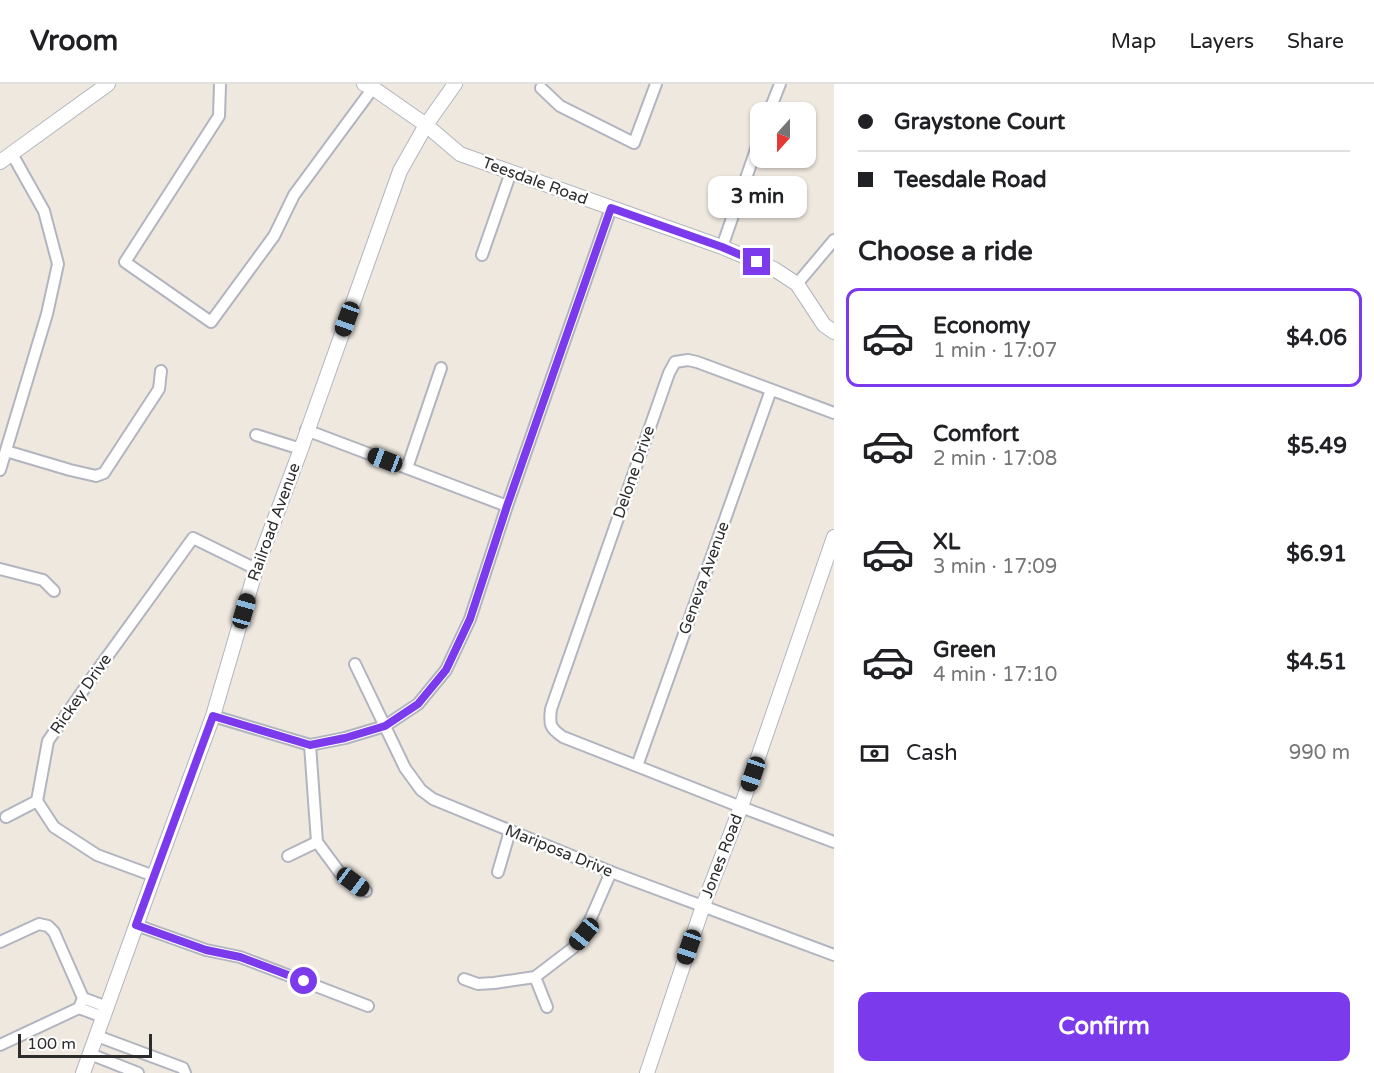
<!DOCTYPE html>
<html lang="en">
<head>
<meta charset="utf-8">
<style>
	:root { --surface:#fff; --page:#f6f6f6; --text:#202124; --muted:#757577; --line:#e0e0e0; --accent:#7c3aed }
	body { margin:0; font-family:"Varela Round",sans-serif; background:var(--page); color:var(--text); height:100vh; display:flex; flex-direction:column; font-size:22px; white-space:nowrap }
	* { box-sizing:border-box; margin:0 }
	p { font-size:20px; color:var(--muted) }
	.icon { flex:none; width:33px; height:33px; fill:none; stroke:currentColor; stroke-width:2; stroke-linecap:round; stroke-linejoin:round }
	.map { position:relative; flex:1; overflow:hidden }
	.panel { display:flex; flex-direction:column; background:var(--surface); width:540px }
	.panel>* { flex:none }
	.banner { display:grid; align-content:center; height:132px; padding:0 24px; background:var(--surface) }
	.needle { width:39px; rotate:201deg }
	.controls { position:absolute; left:750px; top:18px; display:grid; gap:12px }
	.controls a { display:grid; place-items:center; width:66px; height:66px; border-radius:12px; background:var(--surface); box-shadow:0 2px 4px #0004; font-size:30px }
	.scale { position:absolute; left:18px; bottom:15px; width:134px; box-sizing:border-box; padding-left:6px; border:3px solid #2c2c2c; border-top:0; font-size:16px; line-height:21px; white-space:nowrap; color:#2c2c2c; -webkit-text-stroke:4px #fff; paint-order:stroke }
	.end { position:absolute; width:27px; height:27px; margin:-14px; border:8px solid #7c3aed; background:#fff; box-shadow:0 0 0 3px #fff }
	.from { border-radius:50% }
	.bubble { position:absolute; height:42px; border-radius:12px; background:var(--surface); box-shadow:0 2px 4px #0004; font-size:20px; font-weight:800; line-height:42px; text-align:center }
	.car { position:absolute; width:18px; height:36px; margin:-18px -9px; border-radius:8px; box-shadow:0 0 4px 2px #0007; background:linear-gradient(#222 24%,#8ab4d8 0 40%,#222 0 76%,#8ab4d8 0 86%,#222 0) }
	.banner b { display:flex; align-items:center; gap:21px; height:57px; font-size:22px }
	.banner b+b { border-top:2px solid var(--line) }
	.banner i { width:15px; height:15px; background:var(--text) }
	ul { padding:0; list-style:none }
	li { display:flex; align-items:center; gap:18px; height:99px; margin:0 12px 9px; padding:0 12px; border:3px solid transparent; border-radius:12px }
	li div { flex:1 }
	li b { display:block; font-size:22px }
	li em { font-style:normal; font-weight:800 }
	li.selected { border-color:var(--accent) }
	li>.icon { width:54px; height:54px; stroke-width:1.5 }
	h2 { padding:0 24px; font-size:27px; line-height:72px }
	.pay { display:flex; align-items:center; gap:15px; height:66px; padding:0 24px; font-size:22px }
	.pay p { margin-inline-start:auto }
	.primary-button { display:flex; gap:12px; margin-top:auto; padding:12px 24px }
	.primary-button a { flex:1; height:69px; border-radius:12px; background:var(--accent); color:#fff; font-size:24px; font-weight:800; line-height:69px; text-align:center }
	header { display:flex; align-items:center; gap:36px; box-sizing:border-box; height:84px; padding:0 30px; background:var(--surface); border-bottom:2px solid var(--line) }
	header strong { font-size:28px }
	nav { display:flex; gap:33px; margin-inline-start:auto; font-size:21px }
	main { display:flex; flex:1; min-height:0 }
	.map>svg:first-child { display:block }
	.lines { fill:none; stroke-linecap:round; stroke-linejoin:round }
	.minor-casing { stroke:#b2b5c0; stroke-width:14 }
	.tertiary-casing { stroke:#b2b5c0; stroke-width:16 }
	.minor { stroke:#fff; stroke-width:10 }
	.tertiary { stroke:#fff; stroke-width:14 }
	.route { stroke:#7c3aed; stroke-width:8 }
	.labels { text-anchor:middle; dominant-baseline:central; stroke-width:5; stroke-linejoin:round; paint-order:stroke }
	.street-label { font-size:16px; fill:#2c2c2c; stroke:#fff }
</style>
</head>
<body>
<header>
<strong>Vroom</strong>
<nav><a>Map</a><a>Layers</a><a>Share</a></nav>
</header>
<main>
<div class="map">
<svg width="834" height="989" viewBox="0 0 834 989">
	<rect width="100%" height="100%" fill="#eee8df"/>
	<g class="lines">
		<defs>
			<g id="minor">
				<polyline points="220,0 219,32 125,178 211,238 274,152 294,111 373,4"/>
				<polyline points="541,4 560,22 634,59 656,0"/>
				<polyline points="769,28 780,0"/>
				<polyline points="722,163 760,54"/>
				<polyline points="482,171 511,88"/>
				<polyline points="797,200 834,156"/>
				<path d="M834,329l-137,-51 -9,-2 -13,2 -6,11 -118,336c-2,16 -1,19 12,28l178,70 93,35"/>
				<polyline points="306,346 507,422"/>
				<polyline points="256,351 301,365"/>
				<polyline points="6,367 70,386 96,392 104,389 159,305 161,287"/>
				<polyline points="407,384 441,284"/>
				<polyline points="0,386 47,230 58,180 44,127 12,70"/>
				<polyline points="0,485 43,496 54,507"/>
				<polyline points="355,580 405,684 421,706 433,715 611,788 834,871"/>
				<polyline points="213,632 310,661 345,654 385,642 418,620 446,586 470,535 507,422 611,124"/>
				<polyline points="310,661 317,758 340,789 366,807"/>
				<polyline points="637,682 771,306"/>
				<polyline points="6,733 37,717"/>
				<polyline points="288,772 317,758"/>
				<polyline points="498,788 510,747"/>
				<polyline points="154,792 97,771 54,743 37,717 48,657 91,595 193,454 256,485"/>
				<polyline points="136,841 206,866 240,873 368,922"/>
				<polyline points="0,858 39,840 48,842 54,848 83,914 79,924 0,961"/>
				<polyline points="535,893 547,923"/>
				<polyline points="464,895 478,900 494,899 535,893 573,864 584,850 611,788"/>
				<polyline points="83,914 107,923"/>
				<polyline points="79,924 103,933"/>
				<polyline points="97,952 183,984 185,989"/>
				<polyline points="90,970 138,989"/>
			</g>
			<g id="tertiary">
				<polyline points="364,0 373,4 426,41 460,70 722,163 774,185 797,200 824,241 834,248"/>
				<polyline points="0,78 108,0"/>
				<polyline points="83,989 154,792 213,632 256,485 301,365 400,87 426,41 455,0"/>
				<polyline points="647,989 703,822 741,723 834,453"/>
			</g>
		</defs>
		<!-- minor casing -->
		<use href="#minor" class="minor-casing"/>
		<!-- tertiary casing -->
		<use href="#tertiary" class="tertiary-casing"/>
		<!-- minor -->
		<use href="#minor" class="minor"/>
		<!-- tertiary -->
		<use href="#tertiary" class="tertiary"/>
	</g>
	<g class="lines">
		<!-- route -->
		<polyline class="route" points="304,897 240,873 206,866 136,841 213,632 310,661 345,654 385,642 418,620 446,586 470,535 507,422 611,124 722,163 757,178"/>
	</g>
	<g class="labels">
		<!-- street labels -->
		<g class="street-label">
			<text transform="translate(535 97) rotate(20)">Teesdale Road</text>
			<text transform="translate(634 388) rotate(-71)">Delone Drive</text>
			<text transform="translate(274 438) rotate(-70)">Railroad Avenue</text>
			<text transform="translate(704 494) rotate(-70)">Geneva Avenue</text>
			<text transform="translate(81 610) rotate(-55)">Rickey Drive</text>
			<text transform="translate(559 767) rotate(22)">Mariposa Drive</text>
			<text transform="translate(722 772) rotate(-69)">Jones Road</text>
		</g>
	</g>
</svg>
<div class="controls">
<a><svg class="needle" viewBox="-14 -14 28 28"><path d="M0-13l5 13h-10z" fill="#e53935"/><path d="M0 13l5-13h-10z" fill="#757577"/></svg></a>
</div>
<div class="scale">100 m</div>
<i class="end from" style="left:304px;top:897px"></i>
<i class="end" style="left:757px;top:178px"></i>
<div class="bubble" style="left:708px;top:92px;width:99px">3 min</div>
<i class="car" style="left:347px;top:235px;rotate:200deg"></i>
<i class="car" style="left:385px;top:376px;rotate:291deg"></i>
<i class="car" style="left:244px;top:527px;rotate:16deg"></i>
<i class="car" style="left:753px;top:690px;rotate:199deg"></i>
<i class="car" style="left:353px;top:798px;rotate:127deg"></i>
<i class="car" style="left:584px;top:850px;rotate:219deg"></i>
<i class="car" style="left:689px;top:863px;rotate:199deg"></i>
</div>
<section class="panel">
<div class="banner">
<b><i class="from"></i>Graystone Court</b>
<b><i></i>Teesdale Road</b>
</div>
<h2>Choose a ride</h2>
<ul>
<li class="selected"><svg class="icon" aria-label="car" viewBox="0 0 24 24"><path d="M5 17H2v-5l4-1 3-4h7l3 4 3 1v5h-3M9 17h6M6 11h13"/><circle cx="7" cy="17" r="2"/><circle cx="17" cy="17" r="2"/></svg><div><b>Economy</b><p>1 min · 17:07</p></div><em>$4.06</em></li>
<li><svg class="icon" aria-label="car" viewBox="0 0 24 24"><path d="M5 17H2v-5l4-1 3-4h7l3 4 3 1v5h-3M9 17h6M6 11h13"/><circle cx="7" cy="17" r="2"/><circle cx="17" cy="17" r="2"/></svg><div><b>Comfort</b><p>2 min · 17:08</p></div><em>$5.49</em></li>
<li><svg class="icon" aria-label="car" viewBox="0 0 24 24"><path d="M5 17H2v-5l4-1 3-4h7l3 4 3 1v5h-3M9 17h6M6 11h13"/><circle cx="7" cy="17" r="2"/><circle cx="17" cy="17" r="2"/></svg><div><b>XL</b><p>3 min · 17:09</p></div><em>$6.91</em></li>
<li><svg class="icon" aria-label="car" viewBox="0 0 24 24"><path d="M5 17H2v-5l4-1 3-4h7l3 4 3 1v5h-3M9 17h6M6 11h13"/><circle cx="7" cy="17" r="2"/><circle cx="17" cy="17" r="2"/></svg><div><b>Green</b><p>4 min · 17:10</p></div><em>$4.51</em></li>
</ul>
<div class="pay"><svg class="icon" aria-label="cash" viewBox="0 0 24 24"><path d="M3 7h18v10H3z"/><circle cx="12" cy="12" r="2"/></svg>Cash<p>990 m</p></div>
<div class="primary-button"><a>Confirm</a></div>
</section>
</main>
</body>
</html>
